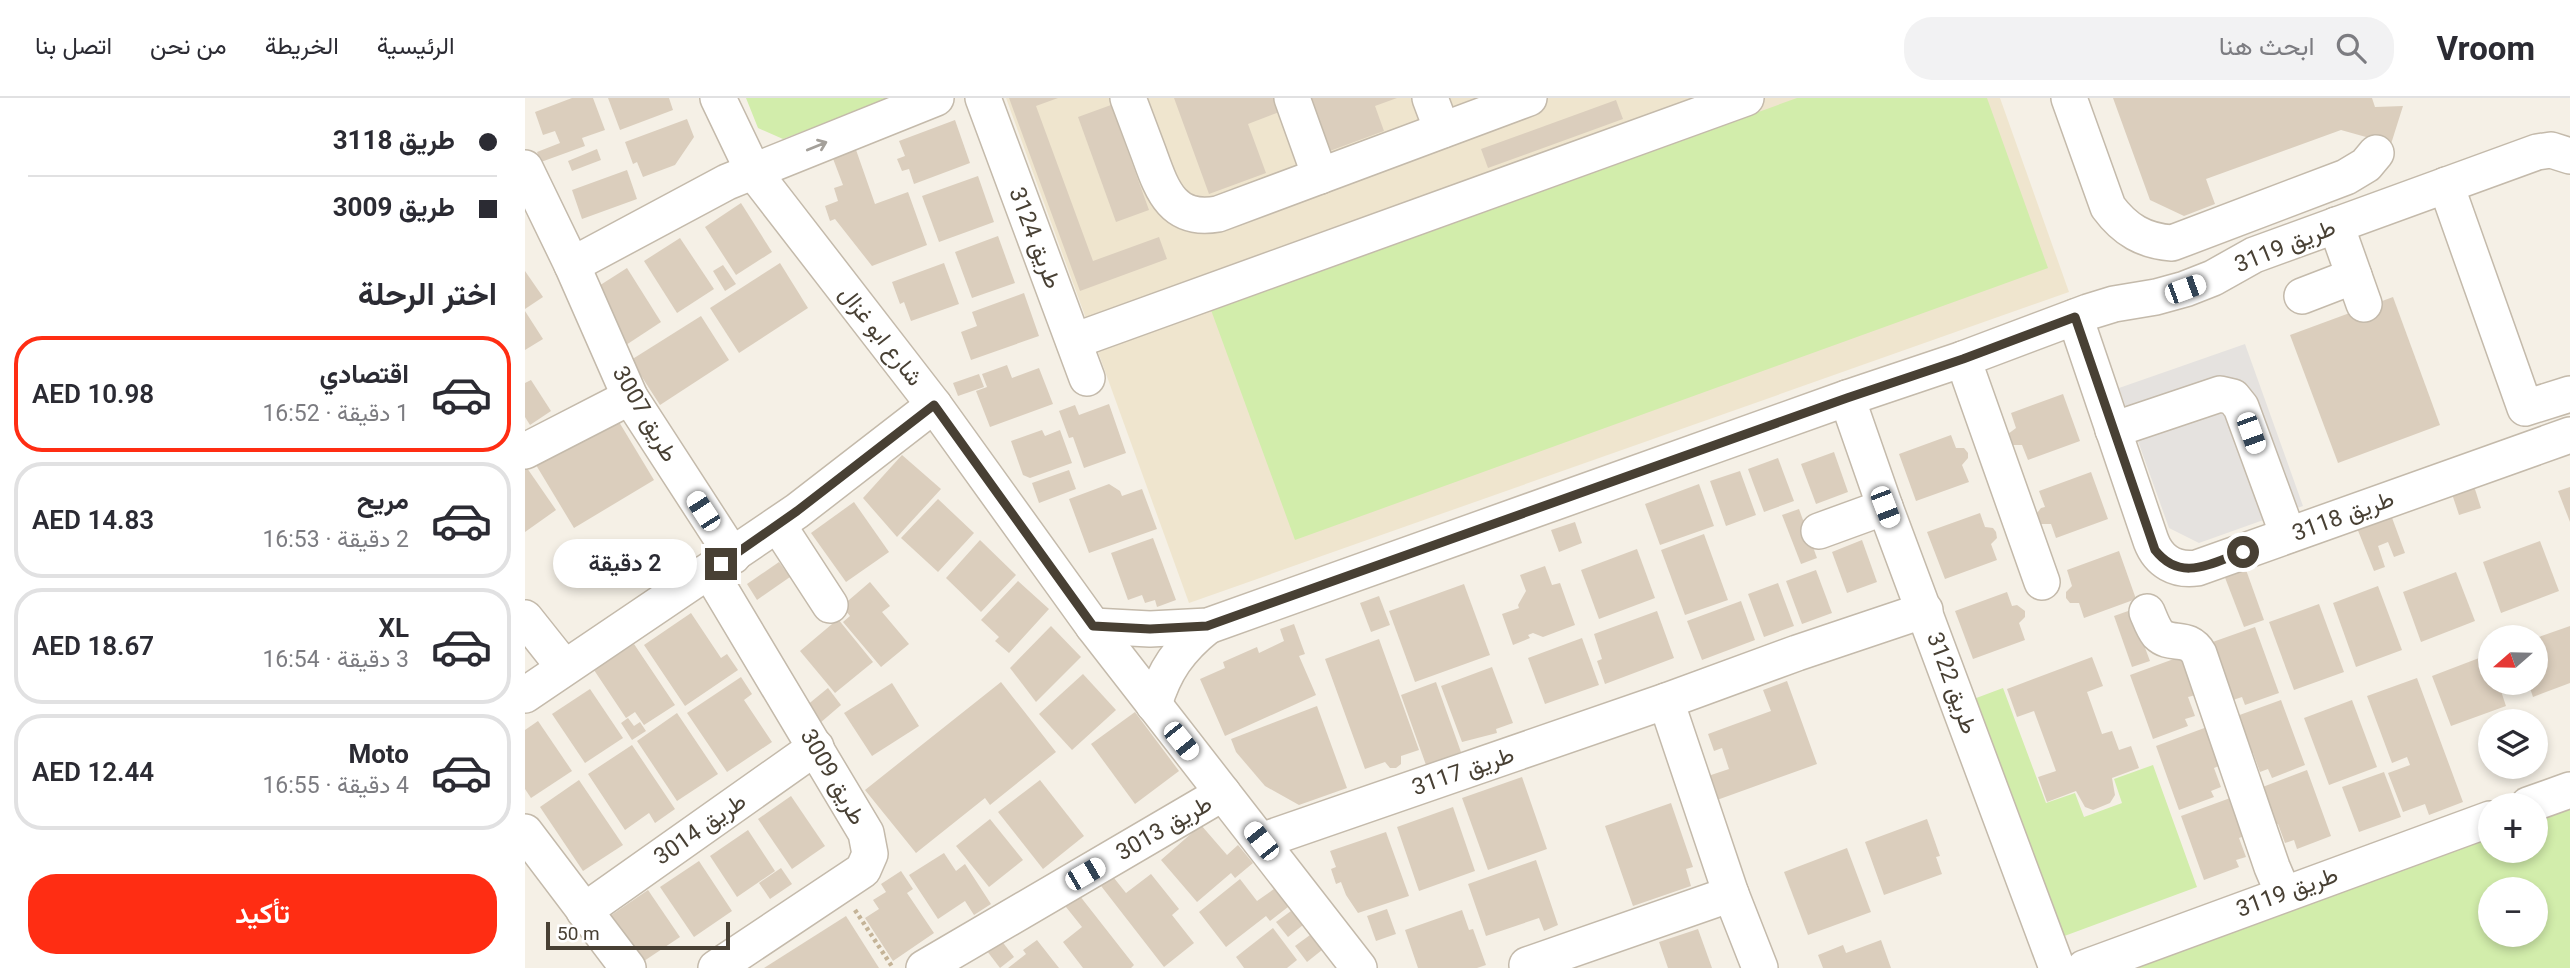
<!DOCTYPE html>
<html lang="ar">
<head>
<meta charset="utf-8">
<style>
	:root { --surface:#fff; --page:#f2f2f3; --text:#2b2b33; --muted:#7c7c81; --line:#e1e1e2; --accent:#ff2d13 }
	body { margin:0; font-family:Roboto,Vazirmatn,sans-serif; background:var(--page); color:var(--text); direction:rtl; height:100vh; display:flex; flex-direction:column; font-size:26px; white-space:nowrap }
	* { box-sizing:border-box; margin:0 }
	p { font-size:23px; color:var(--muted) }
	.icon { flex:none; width:38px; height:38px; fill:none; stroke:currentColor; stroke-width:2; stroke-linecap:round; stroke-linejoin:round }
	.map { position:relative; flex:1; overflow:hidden; direction:ltr }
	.sheet { display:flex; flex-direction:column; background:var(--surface); width:525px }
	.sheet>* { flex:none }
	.guide { display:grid; align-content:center; height:154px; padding:0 28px; background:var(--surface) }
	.needle { width:46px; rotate:250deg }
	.tools { position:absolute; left:1953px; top:527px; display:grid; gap:14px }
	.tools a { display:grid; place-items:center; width:70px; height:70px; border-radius:50%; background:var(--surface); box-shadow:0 4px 10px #0003; font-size:35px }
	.scale { position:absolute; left:21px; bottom:18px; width:184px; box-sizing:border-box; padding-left:7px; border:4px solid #484034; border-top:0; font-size:19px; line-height:24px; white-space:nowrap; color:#484034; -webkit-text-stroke:5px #fff; paint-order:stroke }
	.end { position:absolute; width:32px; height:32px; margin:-16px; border:9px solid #484034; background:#fff; box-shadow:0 0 0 4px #fff }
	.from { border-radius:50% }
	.bubble { position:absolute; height:49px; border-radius:24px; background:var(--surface); box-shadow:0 4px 10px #0003; font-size:23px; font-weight:600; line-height:49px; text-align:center; direction:rtl }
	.car { position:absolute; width:21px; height:42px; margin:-21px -10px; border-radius:9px; box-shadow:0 0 5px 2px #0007; background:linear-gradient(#fff 24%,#345 0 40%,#fff 0 76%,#345 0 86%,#fff 0) }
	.guide b { display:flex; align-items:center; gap:24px; height:66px; font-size:26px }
	.guide b+b { border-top:2px solid var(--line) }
	.guide i { width:18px; height:18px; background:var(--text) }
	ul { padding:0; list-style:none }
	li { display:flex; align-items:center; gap:21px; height:116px; margin:0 14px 10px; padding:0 14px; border:4px solid var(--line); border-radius:28px }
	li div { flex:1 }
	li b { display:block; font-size:26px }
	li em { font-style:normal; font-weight:600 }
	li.current { border-color:var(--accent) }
	li>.icon { width:63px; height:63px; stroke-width:1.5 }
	h2 { padding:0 28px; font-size:32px; line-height:84px }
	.button { display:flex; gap:14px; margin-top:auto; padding:14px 28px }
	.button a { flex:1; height:80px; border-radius:28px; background:var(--accent); color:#fff; font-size:28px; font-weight:600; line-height:80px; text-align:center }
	header { display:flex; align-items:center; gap:42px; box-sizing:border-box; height:98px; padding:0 35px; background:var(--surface); border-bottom:2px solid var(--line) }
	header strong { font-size:33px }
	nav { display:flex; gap:38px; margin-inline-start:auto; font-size:24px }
	.search { width:490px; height:63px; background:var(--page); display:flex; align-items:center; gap:18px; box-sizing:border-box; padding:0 24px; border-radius:28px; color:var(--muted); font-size:26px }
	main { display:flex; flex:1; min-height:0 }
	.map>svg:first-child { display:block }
	.education { fill:#efe5ce }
	.green { fill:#d2edab; fill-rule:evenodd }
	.parking { fill:#e5e2df }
	.building { fill:#dbcebd }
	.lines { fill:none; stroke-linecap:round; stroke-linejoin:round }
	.minor-casing { stroke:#c4baab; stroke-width:38 }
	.path { stroke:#c4b397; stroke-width:4.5; stroke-dasharray:3.5 3.5; stroke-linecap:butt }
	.minor { stroke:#fff; stroke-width:35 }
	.oneway { stroke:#a4a09a }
	.route { stroke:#484034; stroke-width:9 }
	.labels { text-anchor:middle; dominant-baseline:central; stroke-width:5; stroke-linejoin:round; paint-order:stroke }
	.street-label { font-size:23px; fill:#484034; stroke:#fff }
</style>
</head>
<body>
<header>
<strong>Vroom</strong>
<div class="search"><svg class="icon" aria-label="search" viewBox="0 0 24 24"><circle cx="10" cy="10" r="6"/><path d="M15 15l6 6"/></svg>ابحث هنا</div>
<nav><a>الرئيسية</a><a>الخريطة</a><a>من نحن</a><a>اتصل بنا</a></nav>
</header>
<main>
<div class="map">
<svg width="2045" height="870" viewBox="0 0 2045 870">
	<rect width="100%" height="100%" fill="#f5f0e6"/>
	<!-- education -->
	<polygon class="education" points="481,0 1475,0 1544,194 664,505"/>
	<!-- green -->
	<g class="green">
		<polygon points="221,0 366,0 258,41 233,30"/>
		<polygon points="1272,0 1462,0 1523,170 770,442 686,212"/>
		<polygon points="1478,590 1521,705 1550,695 1559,719 1597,705 1589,681 1628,667 1672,789 1534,840 1446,602"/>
		<path d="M2045,711v159h-448l368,-131v13h46v-29zM1965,791h46v45h-46z"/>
	</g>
	<!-- parking -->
	<polygon class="parking" points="1720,246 1778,408 1674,445 1644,430 1594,290"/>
	<!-- building -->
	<g class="building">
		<polygon points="47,0 68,0 80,32 57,40 60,48 16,64 12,54 35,45 30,33 18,37 10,14"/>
		<polygon points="83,0 144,0 148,12 95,32"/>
		<polygon points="484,0 533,0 511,8 568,163 634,139 642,161 555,193"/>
		<polygon points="649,0 752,0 757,13 723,26 741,75 684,96"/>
		<polygon points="782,0 872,0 850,8 859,33 802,54"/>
		<polygon points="1588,0 1847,0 1850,9 1878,8 1866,46 1816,32 1681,81 1690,106 1659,118 1625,102"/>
		<polygon points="1091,2 1098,21 963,70 956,51"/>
		<polygon points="586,7 624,112 591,124 553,19"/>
		<polygon points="162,21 169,39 150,67 118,79 112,64 108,66 100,44"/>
		<polygon points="430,22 445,65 389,86 384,71 377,73 372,61 380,58 374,43"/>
		<polygon points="330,49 350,106 383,94 402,147 347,168 310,121 305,123 300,108 313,103 309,90 318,87 307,58"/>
		<polygon points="72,51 76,62 47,73 43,63"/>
		<polygon points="102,72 112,101 57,121 47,92"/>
		<polygon points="453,78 469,124 414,144 397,98"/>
		<polygon points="216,105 247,154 211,177 180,129"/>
		<polygon points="473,138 490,185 447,200 430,154"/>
		<polygon points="155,140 189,191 152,215 119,163"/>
		<polygon points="255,165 283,210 214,255 185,210"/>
		<polygon points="419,165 434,206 386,223 379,204 375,206 367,184"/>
		<polygon points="198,167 211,186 200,193 188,173"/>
		<polygon points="102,170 136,224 101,247 66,193"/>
		<polygon points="0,173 18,199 0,211"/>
		<polygon points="499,195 514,238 446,262 436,234 452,228 447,214"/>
		<polygon points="1868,199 1915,327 1813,365 1765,237"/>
		<polygon points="0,213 18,241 0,252"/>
		<polygon points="176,218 204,262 135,307 106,262"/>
		<polygon points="482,267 487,280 514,270 528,306 465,329 451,293 462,289 457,276"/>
		<polygon points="454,276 459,289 433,298 428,285"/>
		<polygon points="6,282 26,313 5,327 0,319 0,285"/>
		<polygon points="1538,296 1555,343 1503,362 1497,347 1487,347 1483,342 1483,336 1491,330 1486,315"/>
		<polygon points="584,306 601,355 559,370 548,339 544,340 534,313 550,307 554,317"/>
		<polygon points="88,314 129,382 49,430 8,362"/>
		<polygon points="517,332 520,338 535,332 547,365 505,380 498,377 486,343"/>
		<polygon points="1426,337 1431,350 1439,350 1443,355 1443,360 1437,367 1444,384 1391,403 1374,356"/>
		<polygon points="1309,354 1323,394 1291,406 1276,366"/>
		<polygon points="377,357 416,391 372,439 338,400"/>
		<polygon points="1253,360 1269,403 1239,414 1223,371"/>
		<polygon points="2,370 31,412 0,434 0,372"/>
		<polygon points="544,372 551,391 514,405 507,385"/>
		<polygon points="1215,373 1231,417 1201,428 1185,383"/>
		<polygon points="1566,374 1583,421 1531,440 1526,426 1516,426 1512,421 1512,415 1516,410 1520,409 1514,393"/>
		<polygon points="584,386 595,393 597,398 617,391 632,431 564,455 544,401"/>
		<polygon points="1174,386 1189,428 1135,447 1120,406"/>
		<polygon points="1949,388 1956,410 1934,417 1927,396"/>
		<polygon points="2045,389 2045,424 2033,393"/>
		<polygon points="413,401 449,435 413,474 376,440"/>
		<polygon points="329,404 364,454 321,484 286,435"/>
		<polygon points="1274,411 1292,460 1276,466 1257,417"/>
		<polygon points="1455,415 1460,429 1468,430 1471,434 1472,440 1466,446 1472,462 1420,481 1402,434"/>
		<polygon points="1866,417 1880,455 1869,459 1863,444 1853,448 1860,469 1849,473 1832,430"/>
		<polygon points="1050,424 1057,445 1034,454 1026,432"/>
		<polygon points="1179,436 1203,502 1160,517 1136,452"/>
		<polygon points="628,440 651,502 632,509 630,502 620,505 617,497 603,502 586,455"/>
		<polygon points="455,442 491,477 456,514 421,480"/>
		<polygon points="1337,442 1352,484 1322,495 1307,454"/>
		<polygon points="2015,443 2034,493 1976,515 1958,464"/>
		<polygon points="1112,451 1130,500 1074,521 1056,472"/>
		<polygon points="1594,453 1611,501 1559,520 1554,505 1545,505 1541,500 1541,494 1547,488 1542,472"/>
		<polygon points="254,464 265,479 232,502 222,486"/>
		<polygon points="1020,468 1027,487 1035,485 1050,527 1018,539 1008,535 1003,537 1005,540 988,547 977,516 994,510 993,507 1001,493 995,477"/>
		<polygon points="1720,469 1739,522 1719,529 1699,477"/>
		<polygon points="1291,472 1307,515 1277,526 1261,483"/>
		<polygon points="1931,474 1950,523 1896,544 1878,494"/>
		<polygon points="493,483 524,511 484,555 470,543 474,539 456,522"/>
		<polygon points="345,484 365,508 357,514 384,546 356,569 318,524 325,518 317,508"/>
		<polygon points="1253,485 1269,528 1239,539 1223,496"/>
		<polygon points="939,486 965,557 890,584 864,513"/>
		<polygon points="1853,488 1877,552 1831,569 1808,505"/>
		<polygon points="1482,494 1487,508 1492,507 1500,513 1500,519 1494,525 1500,542 1448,561 1430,513"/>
		<polygon points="854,498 865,527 846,534 835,505"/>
		<polygon points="1216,503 1230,542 1177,562 1162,523"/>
		<polygon points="1794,506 1819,574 1769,592 1744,524"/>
		<polygon points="1606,512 1625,563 1607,569 1589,518"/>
		<polygon points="1132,513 1149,560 1080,586 1072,563 1077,561 1069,536"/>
		<polygon points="166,515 196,560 202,556 213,572 160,608 119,547"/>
		<polygon points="313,521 348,564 310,595 275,553"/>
		<polygon points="769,526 780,556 774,558 791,597 700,638 675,581 700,570 698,564 732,549 734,555 759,543 755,531"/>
		<polygon points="526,528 556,559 511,604 485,570"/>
		<polygon points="2045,528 2045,585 2008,599 2003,584 2011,584 2011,540"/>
		<polygon points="1730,529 1754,595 1720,607 1717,599 1708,602 1682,546"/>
		<polygon points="1057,540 1074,587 1020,606 1003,560"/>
		<polygon points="854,541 894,652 876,658 876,666 871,670 865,670 860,664 840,671 800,561"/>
		<polygon points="109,546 150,607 119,627 110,614 101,620 69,572"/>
		<polygon points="1962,557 1965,565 1965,584 1973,584 1981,608 1926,628 1907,578"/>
		<polygon points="1657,558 1671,597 1663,599 1670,618 1660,621 1663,628 1628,641 1605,577"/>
		<polygon points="1567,559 1578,588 1562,594 1577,636 1587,633 1594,652 1606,648 1614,670 1587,680 1590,697 1585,705 1568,712 1560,709 1551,693 1522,704 1513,679 1531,673 1509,613 1492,619 1482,591"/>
		<polygon points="967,569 988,625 971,631 972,635 937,644 916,588"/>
		<polygon points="558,576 591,612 547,652 514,616"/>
		<polygon points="216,579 227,596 219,602 247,644 202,674 162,615"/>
		<polygon points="1892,580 1938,704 1904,717 1900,706 1878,714 1863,675 1885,667 1882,659 1867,665 1842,598"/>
		<polygon points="1262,583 1292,666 1192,702 1183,678 1204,671 1197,650 1189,653 1183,636 1246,613 1238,592"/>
		<polygon points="476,584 531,654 465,707 460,700 391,755 340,692"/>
		<polygon points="911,584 936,654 901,667 876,597"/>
		<polygon points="367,585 394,628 347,658 319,615"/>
		<polygon points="303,590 316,607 295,625 281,608"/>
		<polygon points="65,591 98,640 60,665 27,616"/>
		<polygon points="1756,602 1780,667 1747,680 1743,671 1735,674 1728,655 1723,657 1709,619"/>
		<polygon points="1827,602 1852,669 1804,687 1779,620"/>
		<polygon points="792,608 822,690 774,707 740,688 711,654 706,641"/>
		<polygon points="610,614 654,673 610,706 566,646"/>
		<polygon points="152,615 193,676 152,703 112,643"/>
		<polygon points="103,620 109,628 115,624 121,633 107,642 96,625"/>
		<polygon points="13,623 47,673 6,700 0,691 0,632"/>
		<polygon points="1682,629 1696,667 1689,670 1696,689 1686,693 1689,699 1654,712 1631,648"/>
		<polygon points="107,647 150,711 130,725 124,715 100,732 63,676"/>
		<polygon points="1782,672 1806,738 1772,751 1769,742 1760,745 1753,726 1748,727 1735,690"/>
		<polygon points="1859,674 1876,719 1834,734 1817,689"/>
		<polygon points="997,679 1022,751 963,772 937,700"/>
		<polygon points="54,682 98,747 58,773 15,709"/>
		<polygon points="515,682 559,738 518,771 473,714"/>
		<polygon points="266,698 300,748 267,771 233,721"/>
		<polygon points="1708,699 1722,737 1714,740 1721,759 1711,762 1714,769 1679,782 1656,718"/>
		<polygon points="1146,705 1168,769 1161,771 1166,788 1108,808 1080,728"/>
		<polygon points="928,709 950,773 894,793 872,729"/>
		<polygon points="465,721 498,762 464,789 431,748"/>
		<polygon points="1402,721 1415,758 1411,759 1417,776 1359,797 1340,744"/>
		<polygon points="676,727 702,757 713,747 728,765 710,780 706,775 672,804 636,762"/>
		<polygon points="223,732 250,773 212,799 185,758"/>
		<polygon points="861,734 884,798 833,815 821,797 816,784 811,786 806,771 811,769 805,753"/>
		<polygon points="1322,750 1346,814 1283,837 1259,774"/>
		<polygon points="419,755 431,773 440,766 466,806 449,817 440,803 413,821 384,777"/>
		<polygon points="1011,762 1033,827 1019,833 1014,820 961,838 943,786"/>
		<polygon points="174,763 207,813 169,839 135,789"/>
		<polygon points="256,770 267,786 245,801 234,785"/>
		<polygon points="376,773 388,791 382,795 409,835 368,863 340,820 354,811 348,802 361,794 356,786"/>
		<polygon points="585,775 601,795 626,776 654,811 647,817 669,845 639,869 573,784"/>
		<polygon points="715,781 732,803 749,791 763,809 745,823 741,818 701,849 674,814"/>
		<polygon points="123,792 155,839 116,865 85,818"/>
		<polygon points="551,793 609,867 606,870 558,870 538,844 557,829 537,804"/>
		<polygon points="862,811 871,836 851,843 842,818"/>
		<polygon points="937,812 944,832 948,831 961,867 952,870 893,870 880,832"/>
		<polygon points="766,813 778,827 763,839 751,824"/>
		<polygon points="321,818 354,870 239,870"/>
		<polygon points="748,830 772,862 762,870 719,870 711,859"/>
		<polygon points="1173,831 1187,870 1143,870 1134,844"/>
		<polygon points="785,837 797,852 782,864 770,848"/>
		<polygon points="476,842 489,859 475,870 462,853"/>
		<polygon points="512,842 534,870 483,870 501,856 498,852"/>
		<polygon points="1356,842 1366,870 1298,870 1293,857 1318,847 1321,855"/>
	</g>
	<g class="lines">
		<defs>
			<g id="minor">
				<polyline points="193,0 228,73 409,307 568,528 834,870"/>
				<polyline points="458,0 562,280"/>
				<path d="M603,0c7,19 14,37 21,56 13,36 23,68 69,60l311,-116"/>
				<polyline points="767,0 795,78"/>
				<polyline points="905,0 917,32"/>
				<path d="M1544,0l39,109c17,23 36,34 64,36l174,-66 20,-12 10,-12"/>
				<polyline points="0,70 47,167 105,299 208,458"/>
				<polyline points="1921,87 2000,310 2045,296"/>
				<polyline points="1811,127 1839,206"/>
				<polyline points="47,167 202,84 411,0"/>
				<polyline points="1777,198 1829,178"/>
				<path d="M1550,219l76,224c8,21 25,30 46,27l373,-133"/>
				<polyline points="549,243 1221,0"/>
				<polyline points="1438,261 1517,484"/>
				<polyline points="1322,300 1360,409 1532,870"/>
				<polyline points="1588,332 1695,296 1708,299 1716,309 1763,437"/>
				<polyline points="0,353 105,299"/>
				<polyline points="253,427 305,507"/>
				<polyline points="1294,433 1360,409"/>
				<polyline points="185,474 341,735 345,756 338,772 191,870"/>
				<path d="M1622,514c3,7 6,16 11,22 13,13 30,0 41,20l73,213 11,26"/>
				<polyline points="0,520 39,569"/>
				<polyline points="568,528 625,531 683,528 1322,300 1438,261 1563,214 1589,206 1631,199 1660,191 1688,180 1729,157 2012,54 2026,52 2045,58"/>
				<polyline points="0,597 272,413 409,307"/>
				<polyline points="1141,603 1206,796 1235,870"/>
				<path d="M629,607c10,-34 25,-56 54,-79"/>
				<polyline points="2003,707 2045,692"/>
				<polyline points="0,734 103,870"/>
				<polyline points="736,743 1141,603 1272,555 1400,512"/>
				<polyline points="59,813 291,649"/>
				<polyline points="1002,867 1206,796"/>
				<polyline points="399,870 698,695"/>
				<polyline points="1559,870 1965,721"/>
			</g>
		</defs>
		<!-- minor casing -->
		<use href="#minor" class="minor-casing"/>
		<!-- path -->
		<polyline class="path" points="330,812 368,870"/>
		<!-- minor -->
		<use href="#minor" class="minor"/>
	</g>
	<!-- one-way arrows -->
	<defs><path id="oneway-shaft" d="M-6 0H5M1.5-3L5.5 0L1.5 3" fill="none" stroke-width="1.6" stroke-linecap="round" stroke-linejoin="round" transform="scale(1.75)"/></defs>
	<use class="oneway" href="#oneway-shaft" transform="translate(292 48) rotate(-22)"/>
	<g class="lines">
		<!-- route -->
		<path class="route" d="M196,466l76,-53 137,-106 159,221 57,3 57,-3 640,-228 116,-39 112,-42 80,233c26,33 56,13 88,2"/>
	</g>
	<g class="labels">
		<!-- street labels -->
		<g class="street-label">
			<text transform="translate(510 140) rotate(69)">طريق 3124</text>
			<text transform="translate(1760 148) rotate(-22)">طريق 3119</text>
			<text transform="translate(356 238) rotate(52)">شارع ابو غزال</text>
			<text transform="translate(120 316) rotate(60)">طريق 3007</text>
			<text transform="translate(1818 418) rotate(-20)">طريق 3118</text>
			<text transform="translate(1427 585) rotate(70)">طريق 3122</text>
			<text transform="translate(938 673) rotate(-19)">طريق 3117</text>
			<text transform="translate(308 679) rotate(60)">طريق 3009</text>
			<text transform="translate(639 730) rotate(-30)">طريق 3013</text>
			<text transform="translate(175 731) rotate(-35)">طريق 3014</text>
			<text transform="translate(1762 794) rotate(-20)">طريق 3119</text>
		</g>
	</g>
</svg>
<div class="tools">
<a><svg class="needle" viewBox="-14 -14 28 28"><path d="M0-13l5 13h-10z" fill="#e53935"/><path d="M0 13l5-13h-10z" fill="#7c7c81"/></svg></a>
<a><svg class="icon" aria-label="layers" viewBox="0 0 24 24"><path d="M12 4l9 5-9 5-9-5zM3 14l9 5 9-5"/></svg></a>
<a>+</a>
<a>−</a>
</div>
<div class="scale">50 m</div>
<i class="end from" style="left:1718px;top:454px"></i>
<i class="end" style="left:196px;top:466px"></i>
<div class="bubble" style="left:28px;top:441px;width:144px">2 دقيقة</div>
<i class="car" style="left:1660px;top:191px;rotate:70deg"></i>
<i class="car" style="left:1726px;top:335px;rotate:160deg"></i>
<i class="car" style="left:1360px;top:409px;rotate:159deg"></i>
<i class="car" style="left:178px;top:413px;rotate:327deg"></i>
<i class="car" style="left:656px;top:643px;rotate:141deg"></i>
<i class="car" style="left:736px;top:743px;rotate:322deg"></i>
<i class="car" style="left:560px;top:776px;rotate:60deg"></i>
</div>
<section class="sheet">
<div class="guide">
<b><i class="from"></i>طريق 3118</b>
<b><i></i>طريق 3009</b>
</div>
<h2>اختر الرحلة</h2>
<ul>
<li class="current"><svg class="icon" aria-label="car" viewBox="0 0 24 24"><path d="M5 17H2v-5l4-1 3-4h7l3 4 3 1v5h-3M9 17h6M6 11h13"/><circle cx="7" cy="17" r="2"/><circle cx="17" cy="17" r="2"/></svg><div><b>اقتصادي</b><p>1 دقيقة · 16:52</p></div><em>AED 10.98</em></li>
<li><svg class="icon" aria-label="car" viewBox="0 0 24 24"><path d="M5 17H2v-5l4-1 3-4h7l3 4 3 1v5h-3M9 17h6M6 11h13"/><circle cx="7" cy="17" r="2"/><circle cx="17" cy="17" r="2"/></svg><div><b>مريح</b><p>2 دقيقة · 16:53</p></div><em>AED 14.83</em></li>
<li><svg class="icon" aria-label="car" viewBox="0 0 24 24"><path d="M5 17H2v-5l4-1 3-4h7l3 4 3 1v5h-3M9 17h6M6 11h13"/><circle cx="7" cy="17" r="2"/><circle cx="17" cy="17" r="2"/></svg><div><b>XL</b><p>3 دقيقة · 16:54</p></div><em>AED 18.67</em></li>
<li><svg class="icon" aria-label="car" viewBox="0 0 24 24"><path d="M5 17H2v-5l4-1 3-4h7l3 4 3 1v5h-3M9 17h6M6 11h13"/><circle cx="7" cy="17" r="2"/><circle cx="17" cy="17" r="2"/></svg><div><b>Moto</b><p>4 دقيقة · 16:55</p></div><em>AED 12.44</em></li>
</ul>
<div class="button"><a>تأكيد</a></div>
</section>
</main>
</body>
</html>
